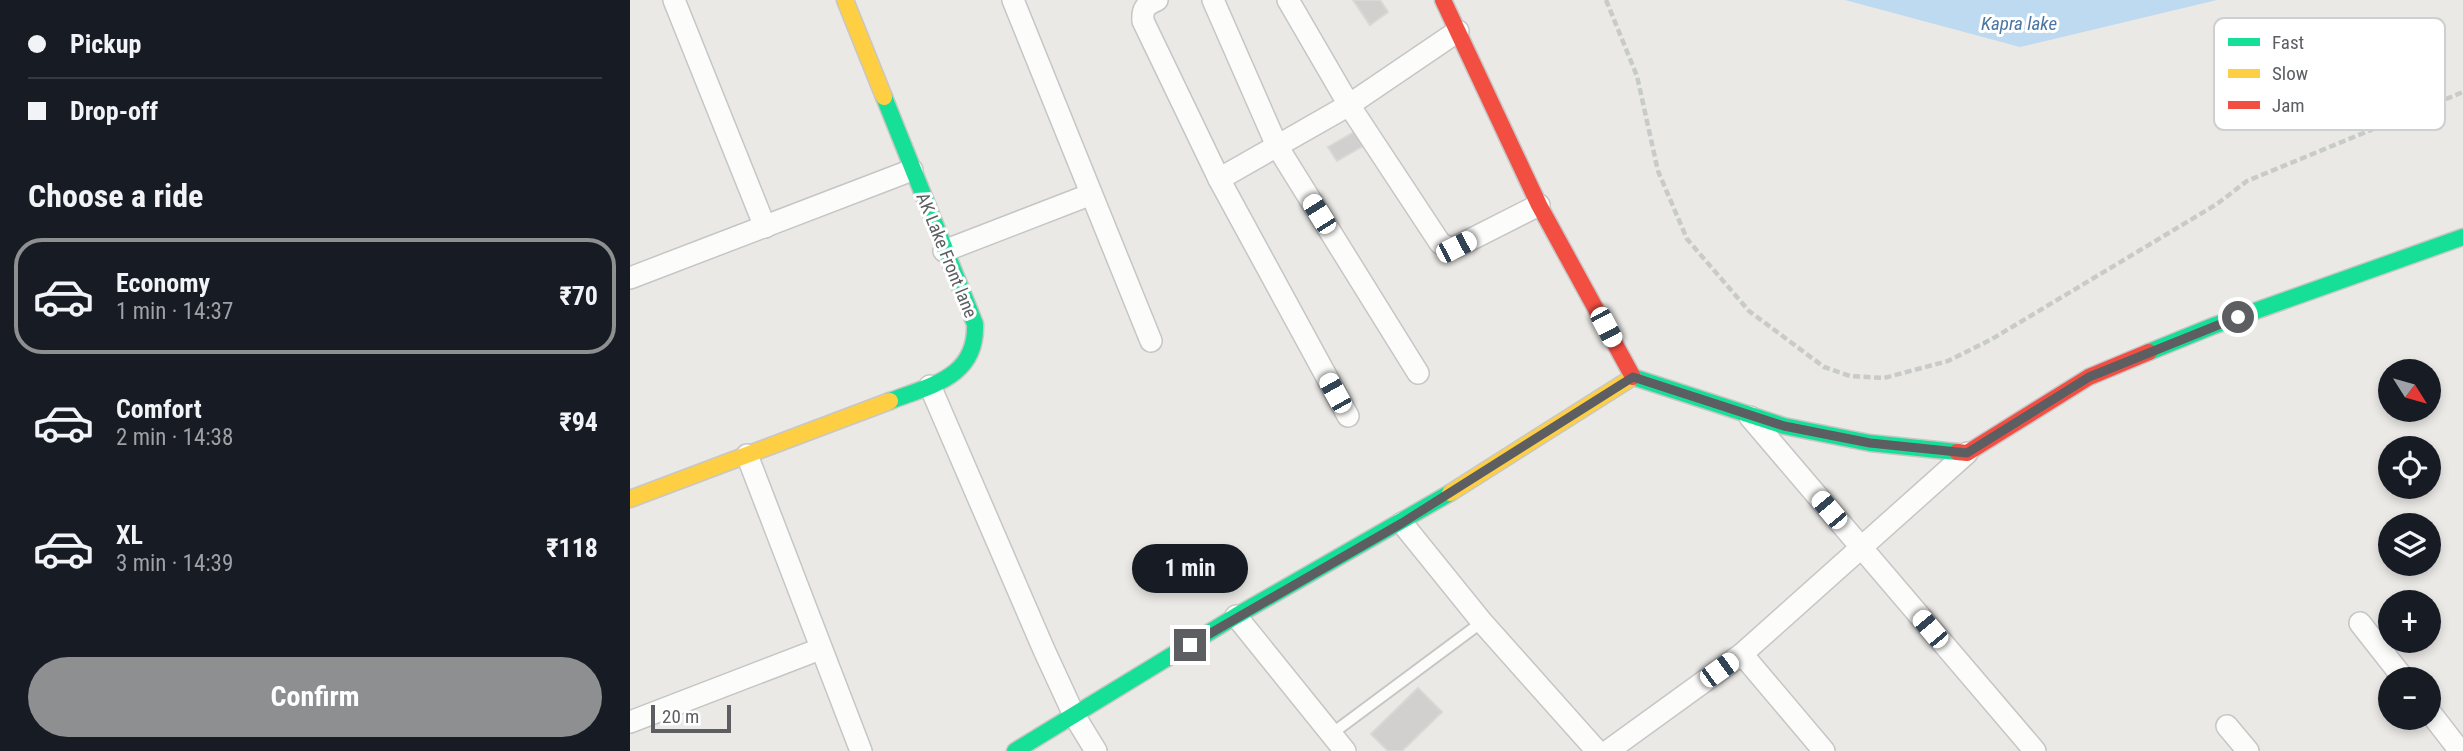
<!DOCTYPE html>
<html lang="en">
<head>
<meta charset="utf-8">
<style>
	:root { --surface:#171b24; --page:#242831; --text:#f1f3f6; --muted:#9ea1a6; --line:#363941; --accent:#8e8f90 }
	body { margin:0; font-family:"Roboto Condensed",sans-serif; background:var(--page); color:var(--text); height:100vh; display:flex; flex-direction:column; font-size:26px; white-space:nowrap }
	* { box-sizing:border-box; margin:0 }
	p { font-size:23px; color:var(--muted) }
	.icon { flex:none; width:38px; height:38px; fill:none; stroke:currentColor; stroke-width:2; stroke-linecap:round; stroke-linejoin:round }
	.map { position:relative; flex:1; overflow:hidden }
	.side { display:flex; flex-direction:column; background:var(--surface); width:630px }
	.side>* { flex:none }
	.guide { display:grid; align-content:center; height:154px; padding:0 28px; background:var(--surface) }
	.needle { width:46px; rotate:127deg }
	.controls { position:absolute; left:1748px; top:359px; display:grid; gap:14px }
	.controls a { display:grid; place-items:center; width:63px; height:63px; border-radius:50%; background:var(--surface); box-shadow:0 4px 10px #0003; font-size:35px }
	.scale { position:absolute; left:21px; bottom:18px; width:80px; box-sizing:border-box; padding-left:7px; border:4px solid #5c5e62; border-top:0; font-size:19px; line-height:24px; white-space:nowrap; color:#5c5e62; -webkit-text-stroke:5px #fff; paint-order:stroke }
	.end { position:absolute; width:32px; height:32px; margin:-16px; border:9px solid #5c5e62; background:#fff; box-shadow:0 0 0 4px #fff }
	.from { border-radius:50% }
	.bubble { position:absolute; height:49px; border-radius:24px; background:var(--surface); box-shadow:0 4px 10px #0003; font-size:23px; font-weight:700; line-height:49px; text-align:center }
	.car { position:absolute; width:21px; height:42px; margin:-21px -10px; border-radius:9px; box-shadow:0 0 5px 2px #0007; background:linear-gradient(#fff 24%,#345 0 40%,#fff 0 76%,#345 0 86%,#fff 0) }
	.guide b { display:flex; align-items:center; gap:24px; height:66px; font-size:26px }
	.guide b+b { border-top:2px solid var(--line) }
	.guide i { width:18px; height:18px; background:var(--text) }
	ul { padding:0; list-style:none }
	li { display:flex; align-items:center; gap:21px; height:116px; margin:0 14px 10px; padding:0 14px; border:4px solid transparent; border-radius:28px }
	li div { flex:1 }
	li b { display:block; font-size:26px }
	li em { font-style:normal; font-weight:700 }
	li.selected { border-color:var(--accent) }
	li>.icon { width:63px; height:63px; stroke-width:1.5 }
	h2 { padding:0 28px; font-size:32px; line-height:84px }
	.action { display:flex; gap:14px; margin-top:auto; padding:14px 28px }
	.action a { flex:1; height:80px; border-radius:42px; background:var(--accent); color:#fff; font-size:28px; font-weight:700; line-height:80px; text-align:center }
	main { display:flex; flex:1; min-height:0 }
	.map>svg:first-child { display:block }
	.water { fill:#bedaf0 }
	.building { fill:#d1d0ce; stroke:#dad8d4; stroke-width:2 }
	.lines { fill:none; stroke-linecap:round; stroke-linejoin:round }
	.lane-casing { stroke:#c6c6c6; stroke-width:14 }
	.street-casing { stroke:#c6c6c6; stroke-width:24 }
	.fast-casing { stroke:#c7c7c7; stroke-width:19 }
	.slow-casing { stroke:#c7c7c7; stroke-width:19 }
	.jam-casing { stroke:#c7c7c7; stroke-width:19 }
	.path { stroke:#c8cbc9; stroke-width:4.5; stroke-dasharray:7 3.5; stroke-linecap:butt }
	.lane { stroke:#fcfcfb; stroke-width:10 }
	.street { stroke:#fcfcfb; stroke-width:21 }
	.fast { stroke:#16e098; stroke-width:16 }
	.slow { stroke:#ffcf43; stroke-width:16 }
	.jam { stroke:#f24e42; stroke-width:16 }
	.route { stroke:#5c5e62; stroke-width:9 }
	.labels { text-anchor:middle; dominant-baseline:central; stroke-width:6; stroke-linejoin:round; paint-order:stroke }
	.street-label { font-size:18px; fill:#5c5e62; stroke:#fff }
	.water-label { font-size:19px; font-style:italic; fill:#4b75a4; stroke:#fff }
	.key { fill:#fff; stroke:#cecfd0; stroke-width:2 }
	.key-label { font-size:19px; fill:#5c5e62 }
</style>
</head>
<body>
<main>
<section class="side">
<div class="guide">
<b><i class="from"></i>Pickup</b>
<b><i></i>Drop-off</b>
</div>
<h2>Choose a ride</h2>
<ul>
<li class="selected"><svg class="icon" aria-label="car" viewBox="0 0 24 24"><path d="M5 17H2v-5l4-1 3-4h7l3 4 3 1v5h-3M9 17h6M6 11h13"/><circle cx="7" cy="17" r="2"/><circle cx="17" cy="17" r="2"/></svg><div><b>Economy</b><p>1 min · 14:37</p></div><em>₹70</em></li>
<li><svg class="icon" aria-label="car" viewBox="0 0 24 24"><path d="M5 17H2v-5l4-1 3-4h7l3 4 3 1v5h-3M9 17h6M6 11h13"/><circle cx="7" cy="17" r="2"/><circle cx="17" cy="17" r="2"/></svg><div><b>Comfort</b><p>2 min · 14:38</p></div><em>₹94</em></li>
<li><svg class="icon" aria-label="car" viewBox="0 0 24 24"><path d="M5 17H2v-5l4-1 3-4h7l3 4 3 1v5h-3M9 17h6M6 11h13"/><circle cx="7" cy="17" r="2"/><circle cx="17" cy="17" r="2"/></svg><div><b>XL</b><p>3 min · 14:39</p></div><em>₹118</em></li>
</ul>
<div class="action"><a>Confirm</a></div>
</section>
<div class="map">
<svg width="1833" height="751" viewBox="0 0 1833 751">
	<rect width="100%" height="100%" fill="#eae9e5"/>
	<!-- water -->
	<polygon class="water" points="1215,0 1587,0 1390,47"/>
	<!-- building -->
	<g class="building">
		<polygon points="723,0 750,0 758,12 740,25"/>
		<polygon points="724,132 733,146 707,161 698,147"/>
		<polygon points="788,688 812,712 772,751 758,751 741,734"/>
	</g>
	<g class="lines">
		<defs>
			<polyline id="lane" points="700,735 852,622"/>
			<g id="street">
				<polyline points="44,0 135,227"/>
				<polyline points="383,0 521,341"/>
				<path d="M527,0c-11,5 -15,8 -14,21l76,158 129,237"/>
				<polyline points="583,0 647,146 788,373"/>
				<polyline points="658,0 719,105 810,243 819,248 826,247 909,205"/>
				<polyline points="589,179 719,105 828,31"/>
				<polyline points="314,251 459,195"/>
				<polyline points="0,278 282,170"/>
				<polyline points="300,386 414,650 444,715 466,751"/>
				<polyline points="1120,417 1405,751"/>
				<polyline points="117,455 231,751"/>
				<polyline points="772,523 852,622 967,751"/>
				<polyline points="606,616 715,751"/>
				<polyline points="1730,623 1774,679"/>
				<polyline points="1112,654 1194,751"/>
				<polyline points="1799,711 1830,751"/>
				<polyline points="0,722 190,649"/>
				<polyline points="1597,726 1618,751"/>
				<polyline points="978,751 1112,654 1337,453"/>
			</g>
			<g id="fast">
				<path d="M254,97l91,227c2,53 -43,61 -85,77"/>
				<polyline points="1519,352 1583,326 1833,237"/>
				<polyline points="1003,377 1154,426 1240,443 1327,452"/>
				<polyline points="385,751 606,616 820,493"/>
			</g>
			<g id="slow">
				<polyline points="215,0 254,97"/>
				<polyline points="820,493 1003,377"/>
				<polyline points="0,499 260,401"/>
			</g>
			<g id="jam">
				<polyline points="813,0 909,205 1003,377"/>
				<polyline points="1327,452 1337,453 1459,377 1519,352"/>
			</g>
		</defs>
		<!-- lane casing -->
		<use href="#lane" class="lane-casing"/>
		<!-- street casing -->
		<use href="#street" class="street-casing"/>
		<!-- fast casing -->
		<use href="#fast" class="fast-casing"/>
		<!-- slow casing -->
		<use href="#slow" class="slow-casing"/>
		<!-- jam casing -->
		<use href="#jam" class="jam-casing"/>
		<!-- path -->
		<polyline class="path" points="976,0 1007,76 1028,171 1057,239 1119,311 1194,367 1220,376 1254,378 1318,361 1362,339 1587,204 1617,181 1833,92"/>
		<!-- lane -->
		<use href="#lane" class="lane"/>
		<!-- street -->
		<use href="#street" class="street"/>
		<!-- fast -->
		<use href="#fast" class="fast"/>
		<!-- slow -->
		<use href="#slow" class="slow"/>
		<!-- jam -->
		<use href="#jam" class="jam"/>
	</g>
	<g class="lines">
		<!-- route -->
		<polyline class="route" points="560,645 772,523 1003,377 1154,426 1240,443 1337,453 1459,377 1608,317"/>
	</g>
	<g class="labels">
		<!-- street labels -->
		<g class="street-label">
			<text transform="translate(317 255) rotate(68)">AK Lake Front lane</text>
		</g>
		<!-- water labels -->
		<g class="water-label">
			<text x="1389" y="23">Kapra lake</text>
		</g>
	</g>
	<!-- legend -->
	<rect x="1584" y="18" width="231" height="112" rx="10" class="key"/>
	<rect x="1598" y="38" width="32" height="8" fill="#16e098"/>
	<rect x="1598" y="69" width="32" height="9" fill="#ffcf43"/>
	<rect x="1598" y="101" width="32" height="8" fill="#f24e42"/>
	<g class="key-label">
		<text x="1642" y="49">Fast</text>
		<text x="1642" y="80">Slow</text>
		<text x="1642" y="112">Jam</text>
	</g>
</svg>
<div class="controls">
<a><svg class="needle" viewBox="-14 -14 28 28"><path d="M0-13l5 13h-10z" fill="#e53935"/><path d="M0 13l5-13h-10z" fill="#9ea1a6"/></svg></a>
<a><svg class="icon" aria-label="locate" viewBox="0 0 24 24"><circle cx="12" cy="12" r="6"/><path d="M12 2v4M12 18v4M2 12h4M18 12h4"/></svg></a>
<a><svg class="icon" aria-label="layers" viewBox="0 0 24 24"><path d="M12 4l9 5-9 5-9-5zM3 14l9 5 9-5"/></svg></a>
<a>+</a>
<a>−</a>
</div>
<div class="scale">20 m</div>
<i class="end from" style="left:1608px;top:317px"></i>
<i class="end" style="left:560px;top:645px"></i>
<div class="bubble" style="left:502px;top:544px;width:116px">1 min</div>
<i class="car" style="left:689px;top:214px;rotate:328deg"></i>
<i class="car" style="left:826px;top:247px;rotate:63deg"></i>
<i class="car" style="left:976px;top:327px;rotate:152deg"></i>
<i class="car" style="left:705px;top:393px;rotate:331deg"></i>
<i class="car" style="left:1199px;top:510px;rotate:320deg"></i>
<i class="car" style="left:1300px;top:629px;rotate:320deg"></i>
<i class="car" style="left:1089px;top:670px;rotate:54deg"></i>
</div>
</main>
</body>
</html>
